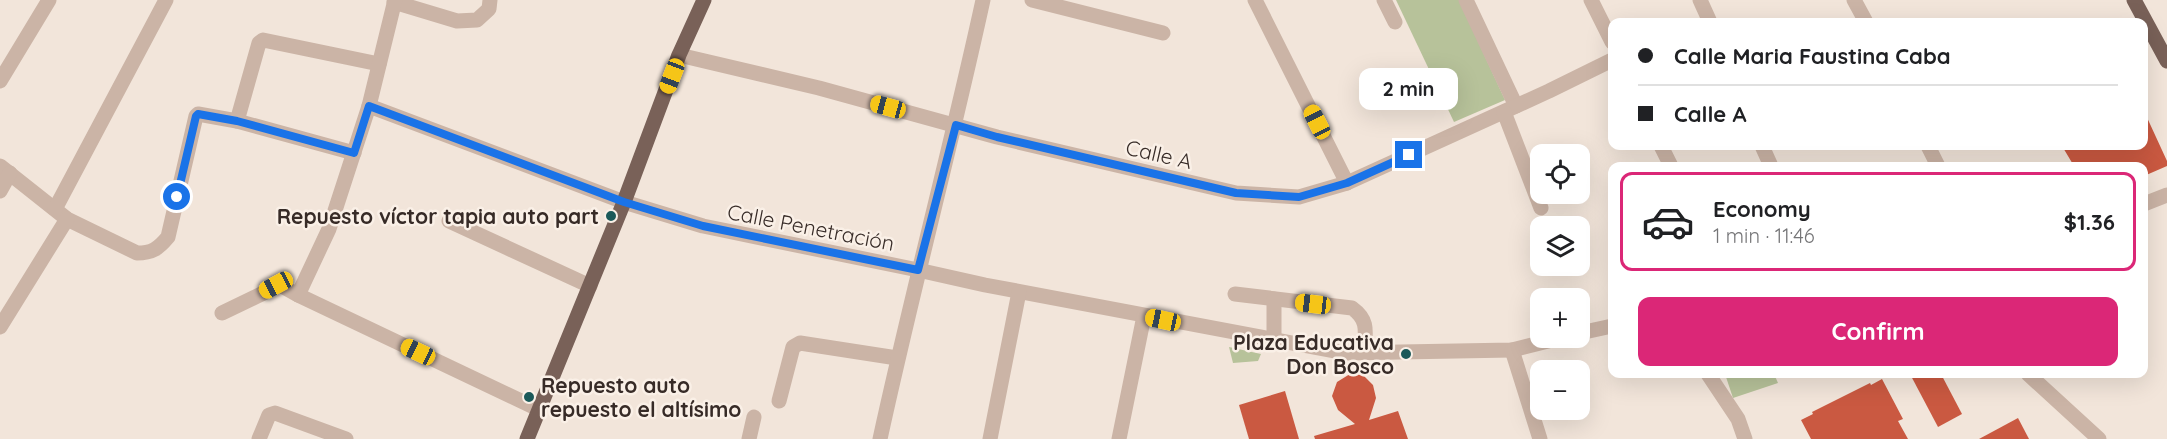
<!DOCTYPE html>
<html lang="en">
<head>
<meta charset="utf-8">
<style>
	:root { --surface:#fff; --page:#f6f6f6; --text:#202124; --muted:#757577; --line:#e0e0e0; --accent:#db2777 }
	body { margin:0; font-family:Quicksand,sans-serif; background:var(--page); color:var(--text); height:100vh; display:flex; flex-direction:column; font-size:22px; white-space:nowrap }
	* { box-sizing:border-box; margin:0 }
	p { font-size:20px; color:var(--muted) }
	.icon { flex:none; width:33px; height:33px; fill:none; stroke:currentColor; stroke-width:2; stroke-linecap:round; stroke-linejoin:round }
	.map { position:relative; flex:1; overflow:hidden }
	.side { position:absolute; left:1608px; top:162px; width:540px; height:216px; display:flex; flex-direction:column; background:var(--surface); border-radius:12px; box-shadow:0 6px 24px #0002 }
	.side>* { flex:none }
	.guide { position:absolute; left:1608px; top:18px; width:540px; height:132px; border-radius:12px; box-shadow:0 6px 24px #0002; display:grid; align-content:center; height:132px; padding:0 30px; background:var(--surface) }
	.buttons { position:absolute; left:1530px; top:144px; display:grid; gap:12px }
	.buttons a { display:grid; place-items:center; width:60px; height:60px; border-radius:12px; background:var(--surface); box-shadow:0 6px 24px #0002; font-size:30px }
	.end { position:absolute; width:27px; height:27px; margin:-14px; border:8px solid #1a73e8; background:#fff; box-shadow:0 0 0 3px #fff }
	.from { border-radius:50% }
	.bubble { position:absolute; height:42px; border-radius:12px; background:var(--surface); box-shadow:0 6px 24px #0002; font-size:20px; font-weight:700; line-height:42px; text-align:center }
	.car { position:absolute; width:18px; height:36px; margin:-18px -9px; border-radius:8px; box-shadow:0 0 4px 2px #0007; background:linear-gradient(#f5c518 24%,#345 0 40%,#f5c518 0 76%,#345 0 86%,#f5c518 0) }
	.guide b { display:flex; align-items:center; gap:21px; height:57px; font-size:22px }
	.guide b+b { border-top:2px solid var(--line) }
	.guide i { width:15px; height:15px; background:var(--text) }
	ul { padding:10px 0 0; list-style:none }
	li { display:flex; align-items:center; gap:18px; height:99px; margin:0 12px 9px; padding:0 18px; border:3px solid transparent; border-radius:12px }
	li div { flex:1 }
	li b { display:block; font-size:22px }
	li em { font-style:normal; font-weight:700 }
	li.active { border-color:var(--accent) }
	li>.icon { width:54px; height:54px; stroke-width:1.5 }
	.primary-button { display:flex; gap:12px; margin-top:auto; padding:12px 30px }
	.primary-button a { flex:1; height:69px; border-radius:12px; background:var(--accent); color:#fff; font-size:24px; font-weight:700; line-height:69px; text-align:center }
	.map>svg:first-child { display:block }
	.green { fill:#b7c29a }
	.building { fill:#ca5941 }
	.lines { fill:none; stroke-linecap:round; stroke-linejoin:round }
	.minor { stroke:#cbb4a6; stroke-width:15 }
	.major { stroke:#796158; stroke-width:15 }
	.route { stroke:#1a73e8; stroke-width:8 }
	.poi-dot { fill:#1b5959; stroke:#faf0e7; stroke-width:2 }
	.labels { text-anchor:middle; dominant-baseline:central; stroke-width:5; stroke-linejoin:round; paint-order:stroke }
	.street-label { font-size:21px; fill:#372b27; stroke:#faf0e7 }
	.poi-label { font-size:21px; font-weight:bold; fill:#372b27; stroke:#faf0e7; text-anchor:end }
</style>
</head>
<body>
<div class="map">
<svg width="2167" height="439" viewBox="0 0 2167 439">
	<rect width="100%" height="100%" fill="#f2e5da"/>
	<!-- green -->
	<g class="green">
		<polygon points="1396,0 1459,0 1505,100 1454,122"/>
		<polygon points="1229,347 1261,354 1258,361 1233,363"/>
		<polygon points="1725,374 1774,374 1778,383 1733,398"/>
	</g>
	<!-- building -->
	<g class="building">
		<polygon points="2144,111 2167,161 2167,166 2144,176 2144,166 2074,166 2062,146 2144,146"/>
		<polygon points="1350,374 1363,375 1373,385 1376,398 1369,420 1398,411 1408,439 1315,439 1314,436 1355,424 1338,410 1332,396 1337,382"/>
		<polygon points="1910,374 1941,374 1962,414 1938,427"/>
		<polygon points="1882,379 1903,419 1898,421 1908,439 1811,439 1801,420 1813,414 1812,412 1870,383 1871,385"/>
		<polygon points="1285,391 1299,439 1249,439 1239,405"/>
		<polygon points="2018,418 2029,439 1979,439"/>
	</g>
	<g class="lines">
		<!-- minor -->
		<g class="minor">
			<polyline points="1032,0 1163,33"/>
			<polyline points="1255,0 1347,183"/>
			<polyline points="1384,0 1395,22"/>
			<polyline points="1466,0 1516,106"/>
			<polyline points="1591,0 1612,42"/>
			<polyline points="1700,0 1710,22"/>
			<polyline points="1854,0 1866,22"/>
			<polyline points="394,2 457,21 477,20 489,9 490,0"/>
			<polyline points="679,55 819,88 997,137 1236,193 1299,197 1347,183 1549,91 1612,60"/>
			<polyline points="0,81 49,0"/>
			<polyline points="369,106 624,202 703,226 918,270 985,285 1345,353 1512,350 1560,338"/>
			<polyline points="1504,112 1541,208"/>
			<polyline points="237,121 259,43 263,40 379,64"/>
			<polyline points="1661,146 1671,166"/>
			<polyline points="1762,146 1771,166"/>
			<polyline points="1928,146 1938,166"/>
			<path d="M0,166l67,53 70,34c15,0 21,-4 31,-16l28,-121 2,-2 39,7 117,32"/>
			<polyline points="0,191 10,173"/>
			<polyline points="2144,204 2167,195"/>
			<polyline points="55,209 166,0"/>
			<polyline points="449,221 590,286"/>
			<path d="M1235,294l117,14c18,13 13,25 12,45"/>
			<polyline points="298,295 329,229 369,106 395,0"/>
			<polyline points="1274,299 1274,341"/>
			<polyline points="222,313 280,285 298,295 538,409"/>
			<polyline points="0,327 67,219"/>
			<polyline points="1580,333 1612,326"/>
			<polyline points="1512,350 1540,439"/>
			<polyline points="1708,374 1738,419 1745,439"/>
			<polyline points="2028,374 2099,439"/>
			<polyline points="779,401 793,347 800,343 897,358"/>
			<polyline points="259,439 269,415 275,413 346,439"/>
			<polyline points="749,439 754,417"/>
			<path d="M880,439c32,-147 71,-292 103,-439"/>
			<polyline points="990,439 1019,292"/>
			<polyline points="1119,439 1144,316"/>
		</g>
		<!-- major -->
		<g class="major">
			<polyline points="2134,0 2167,61"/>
			<polyline points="527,439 624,202 679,55 704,0"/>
		</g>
	</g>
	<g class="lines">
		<!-- route -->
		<polyline class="route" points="177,197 196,116 198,114 237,121 354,153 369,106 624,202 703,226 918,270 956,125 997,137 1236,193 1299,197 1347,183 1409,155"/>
	</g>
	<!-- markers -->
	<g class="poi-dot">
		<circle cx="611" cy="216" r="6"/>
		<circle cx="1406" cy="354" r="6"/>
		<circle cx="529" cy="397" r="6"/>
	</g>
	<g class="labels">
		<!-- street labels -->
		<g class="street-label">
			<text transform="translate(1159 154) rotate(13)">Calle A</text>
			<text transform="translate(811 227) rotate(11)">Calle Penetración</text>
		</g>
		<!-- poi labels -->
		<g class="poi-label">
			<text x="599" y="216">Repuesto víctor tapia auto part</text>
			<text x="1394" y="342">Plaza Educativa<tspan x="1394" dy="24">Don Bosco</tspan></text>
			<text x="541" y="385" text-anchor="start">Repuesto auto<tspan x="541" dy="24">repuesto el altísimo</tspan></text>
		</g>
	</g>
</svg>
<div class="buttons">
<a><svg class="icon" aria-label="locate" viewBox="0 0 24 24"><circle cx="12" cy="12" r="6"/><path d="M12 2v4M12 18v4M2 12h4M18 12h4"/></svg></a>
<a><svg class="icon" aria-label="layers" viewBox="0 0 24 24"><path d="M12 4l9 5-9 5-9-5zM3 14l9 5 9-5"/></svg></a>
<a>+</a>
<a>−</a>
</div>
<i class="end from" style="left:177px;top:197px"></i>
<i class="end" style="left:1409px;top:155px"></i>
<div class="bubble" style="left:1359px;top:68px;width:99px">2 min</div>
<i class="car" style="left:672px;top:76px;rotate:201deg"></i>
<i class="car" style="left:888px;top:107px;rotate:285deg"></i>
<i class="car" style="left:1317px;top:122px;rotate:333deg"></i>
<i class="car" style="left:276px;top:285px;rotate:242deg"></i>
<i class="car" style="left:1313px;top:304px;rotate:277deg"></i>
<i class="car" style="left:1163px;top:320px;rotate:282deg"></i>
<i class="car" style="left:418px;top:352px;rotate:295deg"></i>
<div class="guide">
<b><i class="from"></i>Calle Maria Faustina Caba</b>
<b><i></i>Calle A</b>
</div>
<section class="side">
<ul>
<li class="active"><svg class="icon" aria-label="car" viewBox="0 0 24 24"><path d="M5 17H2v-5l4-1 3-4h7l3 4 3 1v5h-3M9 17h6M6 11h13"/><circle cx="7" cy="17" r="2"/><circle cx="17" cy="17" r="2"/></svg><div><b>Economy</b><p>1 min · 11:46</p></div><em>$1.36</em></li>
</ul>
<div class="primary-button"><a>Confirm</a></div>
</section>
</div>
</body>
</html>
